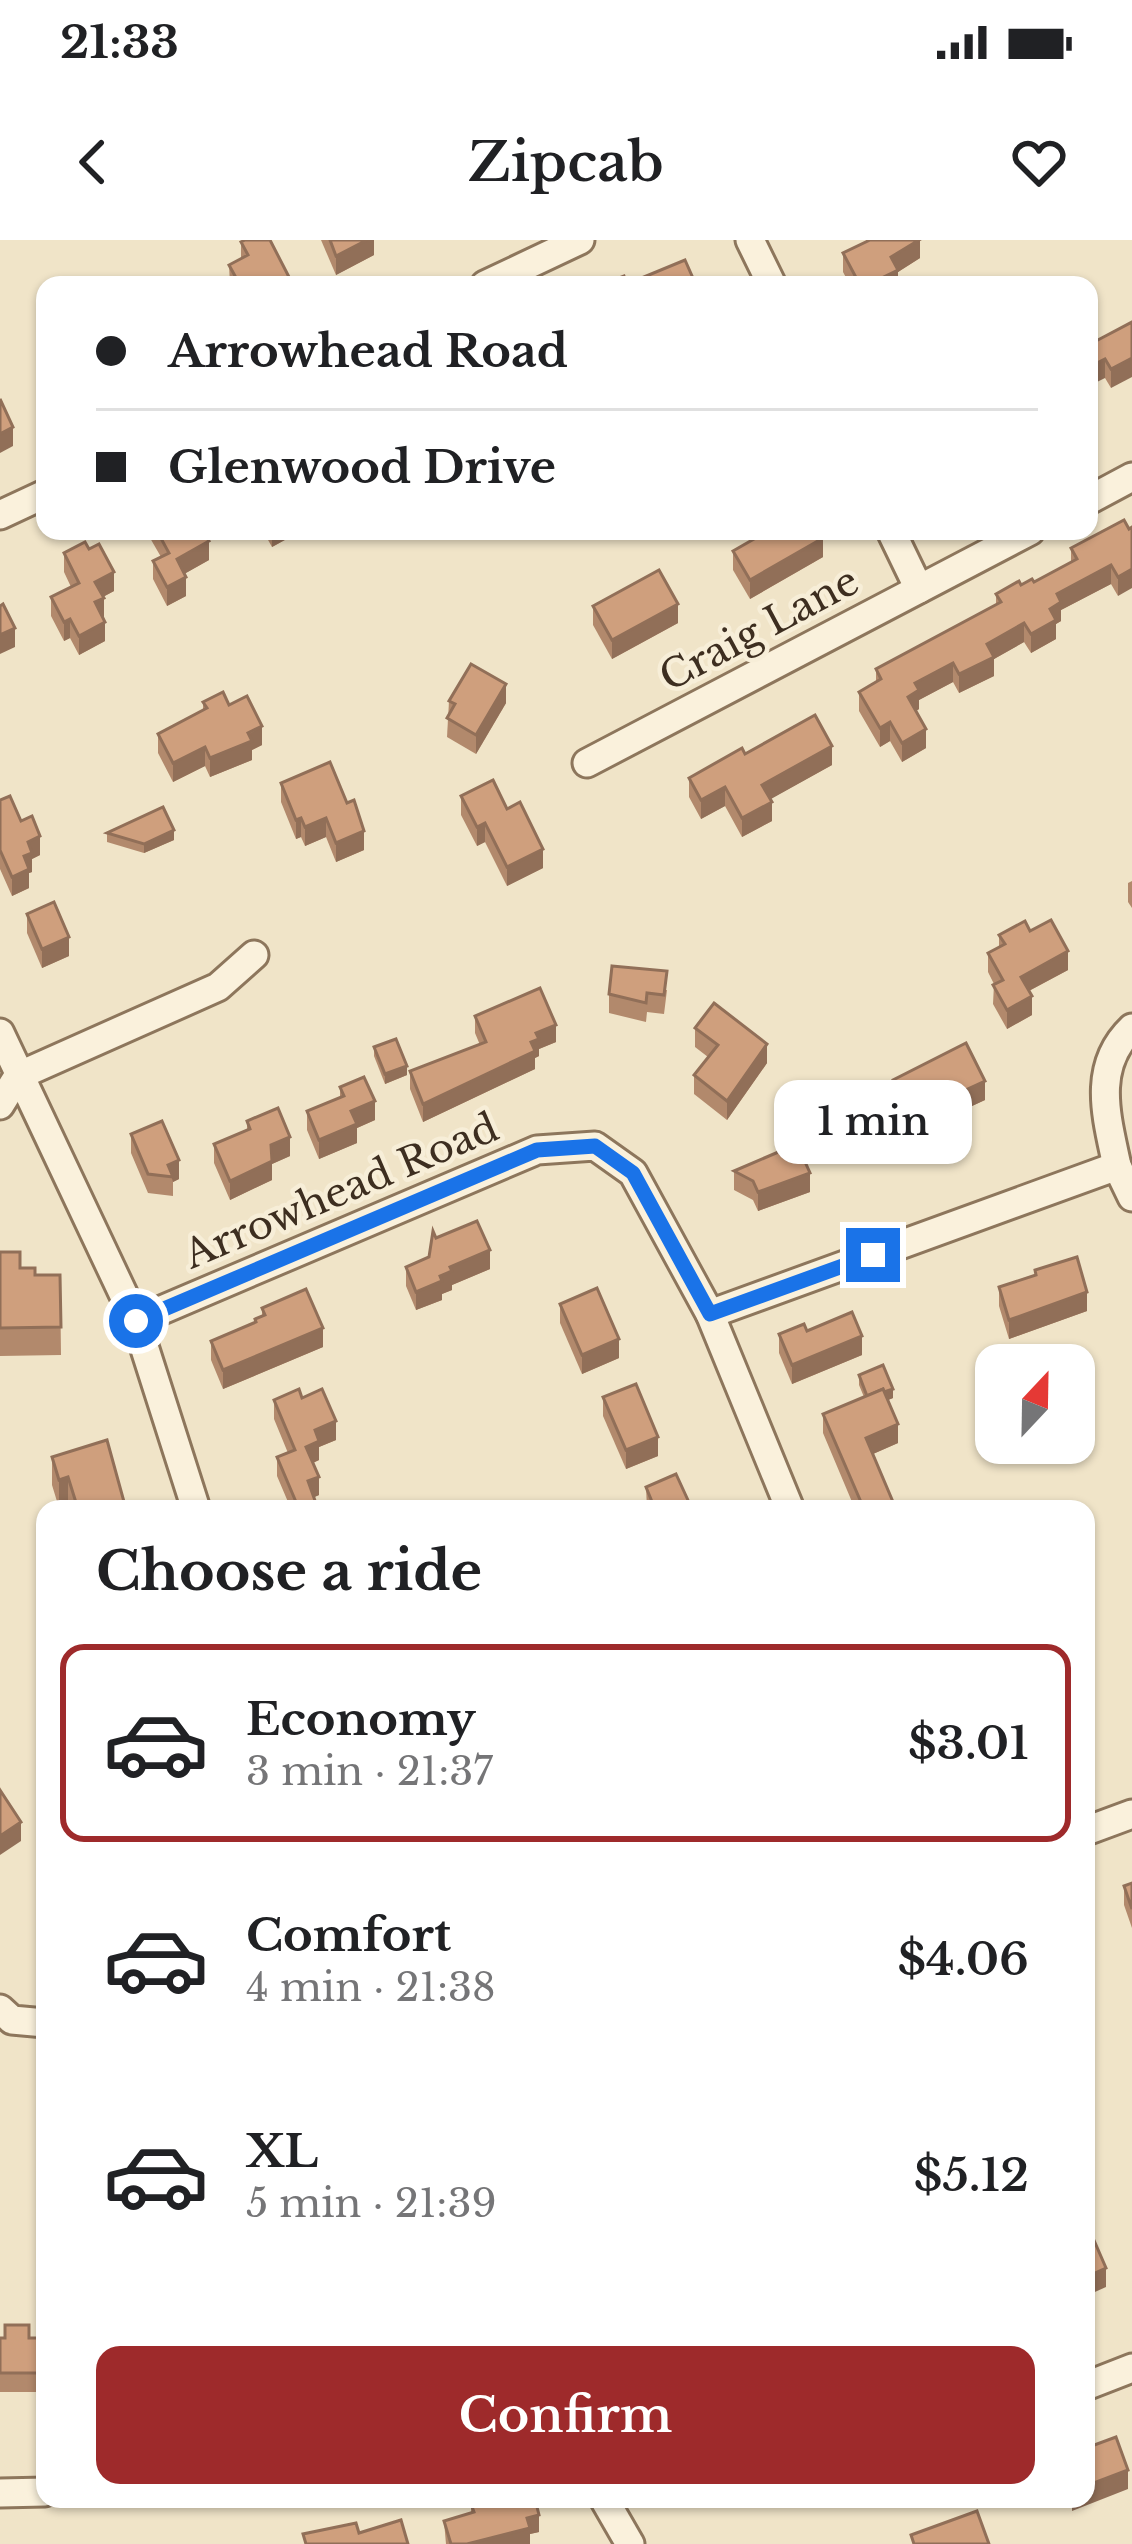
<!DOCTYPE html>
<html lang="en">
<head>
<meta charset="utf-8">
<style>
	:root { --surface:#fff; --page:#f2f2f2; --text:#202124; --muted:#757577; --line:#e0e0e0; --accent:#9e2a2b }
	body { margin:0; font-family:"Libre Baskerville",serif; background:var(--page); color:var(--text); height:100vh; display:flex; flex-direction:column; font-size:45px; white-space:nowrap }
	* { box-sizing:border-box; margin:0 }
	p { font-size:39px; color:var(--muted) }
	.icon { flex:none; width:66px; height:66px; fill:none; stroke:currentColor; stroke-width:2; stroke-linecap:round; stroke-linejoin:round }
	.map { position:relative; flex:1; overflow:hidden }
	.sheet { position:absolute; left:36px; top:1260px; width:1059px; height:1008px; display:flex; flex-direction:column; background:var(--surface); border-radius:24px; box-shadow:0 3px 9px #0004 }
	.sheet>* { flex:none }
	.banner { position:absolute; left:36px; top:36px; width:1062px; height:264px; border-radius:24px; box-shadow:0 3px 9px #0004; display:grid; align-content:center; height:264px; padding:0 60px; background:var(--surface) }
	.needle { width:78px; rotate:22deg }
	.tools { position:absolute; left:975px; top:1104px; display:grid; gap:24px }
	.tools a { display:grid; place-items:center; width:120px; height:120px; border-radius:24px; background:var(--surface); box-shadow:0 3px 9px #0004; font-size:60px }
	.end { position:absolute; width:54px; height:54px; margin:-27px; border:15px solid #1a73e8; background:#fff; box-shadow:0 0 0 6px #fff }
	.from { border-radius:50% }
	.bubble { position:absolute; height:84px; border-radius:24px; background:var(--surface); box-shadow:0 3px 9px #0004; font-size:39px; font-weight:600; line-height:84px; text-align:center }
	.banner b { display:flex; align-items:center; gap:42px; height:114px; font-size:45px }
	.banner b+b { border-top:3px solid var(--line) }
	.banner i { width:30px; height:30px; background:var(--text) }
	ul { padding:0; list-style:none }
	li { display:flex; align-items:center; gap:36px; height:198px; margin:0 24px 18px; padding:0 36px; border:6px solid transparent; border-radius:24px }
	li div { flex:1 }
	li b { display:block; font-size:45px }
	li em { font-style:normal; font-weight:600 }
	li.on { border-color:var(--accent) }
	li>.icon { width:108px; height:108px; stroke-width:1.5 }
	h2 { padding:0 60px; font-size:54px; line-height:144px }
	.cta { display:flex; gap:24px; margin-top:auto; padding:24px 60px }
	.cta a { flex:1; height:138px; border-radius:24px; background:var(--accent); color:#fff; font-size:48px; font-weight:600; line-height:138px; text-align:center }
	.status { display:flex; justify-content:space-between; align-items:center; height:84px; padding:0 60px; background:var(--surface); direction:ltr }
	.status svg { height:33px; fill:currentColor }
	header { display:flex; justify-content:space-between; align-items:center; height:156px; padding:0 60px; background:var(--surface); font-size:54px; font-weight:600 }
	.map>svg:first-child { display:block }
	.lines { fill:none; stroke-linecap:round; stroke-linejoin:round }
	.minor-casing { stroke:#8d765c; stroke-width:33 }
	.minor { stroke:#faf1dc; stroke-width:27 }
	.wall { fill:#b2896c }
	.shaded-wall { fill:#916f58 }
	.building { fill:#cf9f7d; stroke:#916f58; stroke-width:3 }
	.route { stroke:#1a73e8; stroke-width:15 }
	.labels { text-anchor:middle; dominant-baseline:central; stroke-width:9; stroke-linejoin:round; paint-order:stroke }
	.street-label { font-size:39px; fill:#3d2e20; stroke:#f7eed8 }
</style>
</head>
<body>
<div class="status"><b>21:33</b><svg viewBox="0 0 49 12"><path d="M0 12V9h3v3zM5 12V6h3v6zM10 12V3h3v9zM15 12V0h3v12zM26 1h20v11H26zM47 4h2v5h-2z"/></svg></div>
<header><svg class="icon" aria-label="back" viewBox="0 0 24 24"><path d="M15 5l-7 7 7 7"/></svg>Zipcab<svg class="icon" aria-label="heart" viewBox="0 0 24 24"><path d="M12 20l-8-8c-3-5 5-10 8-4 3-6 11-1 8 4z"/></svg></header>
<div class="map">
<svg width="1132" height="2304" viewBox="0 0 1132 2304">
	<rect width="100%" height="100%" fill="#f0e4c8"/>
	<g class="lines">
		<defs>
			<g id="minor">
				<polyline points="750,0 772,45"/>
				<polyline points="485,45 580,0"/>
				<polyline points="1089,260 1132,237"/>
				<polyline points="0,275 45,254"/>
				<polyline points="891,291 919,349"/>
				<polyline points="587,523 1030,291"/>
				<polyline points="0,793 136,1081 196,1269"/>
				<polyline points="0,865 18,836 218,747 254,715"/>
				<path d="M1117,926c-10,-48 -26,-99 15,-138"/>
				<polyline points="710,1074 1117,926 1132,957"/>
				<polyline points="136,1081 537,910 595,906 633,933 710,1074 790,1269"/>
				<polyline points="1086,1591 1132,1574"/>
				<polyline points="0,1769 12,1780 45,1783"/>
				<polyline points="1086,2146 1132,2128"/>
				<polyline points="0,2253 45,2252"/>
				<polyline points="604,2259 630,2304"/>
			</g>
		</defs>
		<!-- minor casing -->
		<use href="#minor" class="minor-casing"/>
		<!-- minor -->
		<use href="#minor" class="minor"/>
	</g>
	<!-- wall -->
	<g class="wall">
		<polygon points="321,0 374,0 374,15 336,35"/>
		<polygon points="866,0 920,0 920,18 898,32 898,45 850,45 843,32 843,13 867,2"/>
		<polygon points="241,2 290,45 230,45 229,25 241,19"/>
		<polygon points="1132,82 1111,148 1105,138 1096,101"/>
		<polygon points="1124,280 1118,356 1111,344 1061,370 1061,381 1056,384 1056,399 1031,413 1024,402 994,419 994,436 959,453 953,442 919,460 919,469 916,471 926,508 902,522 890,501 880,507 859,471 859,452 876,442 876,429 996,365 996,354 1034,342 1071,322 1071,308"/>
		<polygon points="146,291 218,291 207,298 209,320 184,334 186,356 167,366 153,339 153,321 161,317"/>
		<polygon points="263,291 292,291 292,296 272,307"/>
		<polygon points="733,311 823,317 750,359 733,330"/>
		<polygon points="64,313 114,351 103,357 105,401 79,415 70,398 64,401 51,376 51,357 71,347 64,332"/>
		<polygon points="593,366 678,383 612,419 593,385"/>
		<polygon points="449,461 506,463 476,514 447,497"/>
		<polygon points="203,462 229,465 262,505 252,510 252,520 210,537 205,526 173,542 158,513 158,494 203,470"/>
		<polygon points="745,514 832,525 770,559 772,581 742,597 725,566 701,579 689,557 689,538"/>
		<polygon points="281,543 364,610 336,622 326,597 305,606 301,597 296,599 281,562"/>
		<polygon points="461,556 507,569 543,628 507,646 485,602 477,606 461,575"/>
		<polygon points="0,560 21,581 40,615 32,619 32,632 29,633 29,648 12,656 0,629"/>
		<polygon points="107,593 174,600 144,613 107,602"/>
		<polygon points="1132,641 1132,668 1128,662 1128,643"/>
		<polygon points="27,674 69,716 42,728 27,693"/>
		<polygon points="1030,691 1068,730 1029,751 1032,775 1007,789 993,764 994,744 988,732 988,713 999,707 999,695"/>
		<polygon points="667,750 664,774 647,772 646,782 609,773 609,754"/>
		<polygon points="475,776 556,802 539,809 539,816 535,818 535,829 423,882 410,849 410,831 480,805 475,793"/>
		<polygon points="695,788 767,823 727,880 694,854 694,835 708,817 695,807"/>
		<polygon points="374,807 407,835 385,844 374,816"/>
		<polygon points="893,840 985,860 898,900 882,868 882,849 893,844"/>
		<polygon points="340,847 375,880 357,888 357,903 319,919 307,890 307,871 340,857"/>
		<polygon points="247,881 290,916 272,924 272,940 230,960 214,923 214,904 247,890"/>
		<polygon points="131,894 179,939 173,942 173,956 148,953 131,913"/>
		<polygon points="734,931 810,952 758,971 753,960 734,950"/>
		<polygon points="436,998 490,1029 452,1045 452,1050 442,1054 442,1060 416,1070 406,1046 406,1027 429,1017"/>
		<polygon points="0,1012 20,1028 35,1035 60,1035 61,1115 0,1116"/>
		<polygon points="1035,1030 1087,1071 1009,1099 999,1066 999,1047 1035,1035"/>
		<polygon points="560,1064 619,1118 582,1134 560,1083"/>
		<polygon points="262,1068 323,1107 223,1149 211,1120 211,1101 255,1083 255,1079 262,1076"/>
		<polygon points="807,1091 862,1115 792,1144 779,1113 779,1094"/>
		<polygon points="859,1135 893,1158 888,1160 898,1203 873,1214 896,1269 855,1269 823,1193 823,1174 864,1157 859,1145"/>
		<polygon points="603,1157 658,1216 626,1229 603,1176"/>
		<polygon points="302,1158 336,1200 319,1207 319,1220 313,1223 319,1255 314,1257 318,1269 291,1269 277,1236 277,1217 288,1213 274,1179 274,1160"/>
		<polygon points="52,1217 126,1269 69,1269 68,1265 59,1268 52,1245"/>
		<polygon points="646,1247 692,1269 647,1269"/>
		<polygon points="1132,1643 1132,1688 1124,1665 1124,1646"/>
		<polygon points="45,1849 45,1900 39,1878 39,1850"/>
		<rect x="0" y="2098" width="45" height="54"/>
		<polygon points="471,2264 539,2292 530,2294 530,2304 446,2304 444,2281 471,2273"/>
	</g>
	<!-- shaded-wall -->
	<g class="shaded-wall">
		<polygon points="367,0 374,0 374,15 336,35 336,16"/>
		<polygon points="920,0 920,18 898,32 898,45 867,45 891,17"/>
		<polygon points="1132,118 1132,137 1111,148 1111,129"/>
		<polygon points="1105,119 1105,138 1089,146 1089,127"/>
		<polygon points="13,187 13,206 0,213 0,194"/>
		<polygon points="272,291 292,291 292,296 272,307"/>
		<polygon points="823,298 823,317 750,359 750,340"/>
		<polygon points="209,301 209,320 177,338 177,319"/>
		<polygon points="1111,325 1111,344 1061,370 1061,381 1056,384 1056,399 1031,413 1031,394 1050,369 1057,354"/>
		<polygon points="1132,329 1132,348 1118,356 1118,337"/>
		<polygon points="114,332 114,351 95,361 95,342"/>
		<polygon points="186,337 186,356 167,366 167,347"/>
		<polygon points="104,358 104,377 95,381 95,362"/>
		<polygon points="678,364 678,383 612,419 612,400"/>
		<polygon points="70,379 70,398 64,401 64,382"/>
		<polygon points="105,382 105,401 79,415 79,396"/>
		<polygon points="1024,383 1024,402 994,419 994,436 959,453 959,434 987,404"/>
		<polygon points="15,388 15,407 0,414 0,395"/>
		<polygon points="953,423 953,442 919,460 919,469 908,476 908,457 915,443"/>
		<polygon points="506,444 506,463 476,514 476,495"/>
		<polygon points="890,482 890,501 880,507 880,488"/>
		<polygon points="262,486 262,505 252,510 252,520 210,537 210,518"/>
		<polygon points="926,489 926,508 902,522 902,503"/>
		<polygon points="832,506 832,525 762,564 762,545"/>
		<polygon points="205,507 205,526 173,542 173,523"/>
		<polygon points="725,547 725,566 701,579 701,560"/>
		<polygon points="772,562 772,581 742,597 742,578"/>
		<polygon points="301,578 301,597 296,599 296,580"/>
		<polygon points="326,578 326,597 305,606 305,587"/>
		<polygon points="485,583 485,602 477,606 477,587"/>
		<polygon points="174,590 174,600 144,613 144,604"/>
		<polygon points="364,591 364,610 336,622 336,603"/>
		<polygon points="40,596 40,615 32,619 32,632 29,633 29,648 12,656 12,637 24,616 28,602"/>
		<polygon points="543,609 543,628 507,646 507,627"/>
		<polygon points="69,697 69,716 42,728 42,709"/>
		<polygon points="1068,711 1068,730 1021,755 1021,737"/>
		<polygon points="1032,756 1032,775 1007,789 1007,770"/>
		<polygon points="556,785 556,802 539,809 539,816 535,818 535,829 423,882 423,864 531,802 536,793"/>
		<polygon points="767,804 767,823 727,880 727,861"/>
		<polygon points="407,826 407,835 385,844 385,834"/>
		<polygon points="985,841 985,860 898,900 898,881"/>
		<polygon points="375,861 375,880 357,888 357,903 319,919 319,900 351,871"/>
		<polygon points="290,897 290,916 272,924 272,940 230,960 230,941 271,905"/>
		<polygon points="179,920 179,939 173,942 168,925"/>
		<polygon points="810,933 810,952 758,971 758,952"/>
		<polygon points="490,1010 490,1029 452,1045 452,1050 442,1054 442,1060 416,1070 416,1052 450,1027"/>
		<polygon points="1087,1052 1087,1071 1009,1099 1009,1080"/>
		<polygon points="323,1088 323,1107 223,1149 223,1130"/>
		<polygon points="862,1096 862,1115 792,1144 792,1125"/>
		<polygon points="619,1099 619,1118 582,1134 582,1115"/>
		<polygon points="893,1149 893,1158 868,1168 868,1158"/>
		<polygon points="336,1181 336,1200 319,1207 319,1220 306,1226 306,1207 315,1190"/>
		<polygon points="898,1184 898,1203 866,1217 866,1198"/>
		<polygon points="658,1197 658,1216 626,1229 626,1210"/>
		<polygon points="68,1237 68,1265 59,1268 59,1240"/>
		<polygon points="319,1237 319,1255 308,1260 308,1241"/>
		<polygon points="21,1582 21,1601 0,1615 0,1596"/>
		<polygon points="1106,2028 1106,2047 1086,2056 1086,2037"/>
		<polygon points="1128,2230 1128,2249 1072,2271 1072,2259 1086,2259 1086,2246"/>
		<polygon points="539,2275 539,2292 530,2294 530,2304 467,2304 527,2278"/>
	</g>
	<!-- building -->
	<g class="building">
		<polygon points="245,0 270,0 290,39 279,45 240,45 229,25 248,15 241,2"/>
		<polygon points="330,0 367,0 336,16"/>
		<polygon points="870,0 919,0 891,17 898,30 867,45 860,45 843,13"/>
		<polygon points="685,20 696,45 602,45 624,36 627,44"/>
		<polygon points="1132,82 1132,118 1111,129 1105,119 1089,127 1089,96 1093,94 1096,101"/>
		<polygon points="0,159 13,187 0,194"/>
		<polygon points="1124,280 1129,289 1132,287 1132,329 1118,337 1111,325 1057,354 1061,362 1050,369 1056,380 1031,394 1024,383 987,404 994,417 959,434 953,423 915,443 919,450 908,457 926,489 902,503 890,482 880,488 859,452 881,439 876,429 1001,362 996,354 1019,341 1021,345 1032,339 1034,342 1077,319 1071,308"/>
		<polygon points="157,291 203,291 209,301 177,319 186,337 167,347 153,321 169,313"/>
		<polygon points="768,291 819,291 823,298 750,340 733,311"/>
		<polygon points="85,302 89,309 99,304 114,332 95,342 104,358 95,362 105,382 79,396 70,379 64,382 51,357 79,343 64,313"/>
		<polygon points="659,330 678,364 612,400 593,366"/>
		<polygon points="3,364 15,388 0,395 0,366"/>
		<polygon points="471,424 506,444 476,495 447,478 455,464 449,461"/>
		<polygon points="223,452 229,465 247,456 262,486 248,493 252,501 210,518 205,507 173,523 158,494 207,468 203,462"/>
		<polygon points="815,475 832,506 762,545 772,562 742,578 725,547 701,560 689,538 742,508 745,514"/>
		<polygon points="330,522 347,563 354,560 364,591 336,603 326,578 305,587 301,578 296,580 281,543"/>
		<polygon points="493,540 507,569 520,562 543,609 507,627 485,583 477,587 461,556"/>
		<polygon points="10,556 21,581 32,576 40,596 28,602 32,613 24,616 29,629 12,637 0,610 0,560"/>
		<polygon points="163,567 174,590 144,604 107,593"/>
		<polygon points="54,662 69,697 42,709 27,674"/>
		<polygon points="1051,680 1068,711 1021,737 1032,756 1007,770 993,745 1003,740 988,713 1005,704 999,695 1025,681 1030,691"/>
		<polygon points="612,726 667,731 664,755 647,753 646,763 609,754"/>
		<polygon points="540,748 556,785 536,793 539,799 531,802 535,811 423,864 410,831 486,802 475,776"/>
		<polygon points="714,763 767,804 727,861 694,835 718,805 695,788"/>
		<polygon points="396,799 407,826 385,834 374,807"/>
		<polygon points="966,803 985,841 898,881 882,849 894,843 893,840"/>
		<polygon points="364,837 375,861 351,871 357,884 319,900 307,871 344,856 340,847"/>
		<polygon points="278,868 290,897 271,905 272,921 230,941 214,904 250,889 247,881"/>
		<polygon points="162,881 179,920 168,925 173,937 148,934 131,894"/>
		<polygon points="797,904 810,933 758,952 753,941 734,931"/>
		<polygon points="477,981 490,1010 450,1027 452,1031 440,1036 442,1041 416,1052 406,1027 429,1017 433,991 436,998"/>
		<polygon points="0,1012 20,1012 20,1028 35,1028 35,1035 60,1035 61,1087 0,1088"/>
		<polygon points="1077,1017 1087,1052 1009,1080 999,1047 1036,1035 1035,1030"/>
		<polygon points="597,1048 619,1099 582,1115 560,1064"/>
		<polygon points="306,1049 323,1088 223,1130 211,1101 256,1082 255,1079 265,1075 262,1068"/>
		<polygon points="852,1072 862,1096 792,1125 779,1094 804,1084 807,1091"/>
		<polygon points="883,1125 893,1149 884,1152 883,1149 867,1156 859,1135"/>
		<polygon points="636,1144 658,1197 626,1210 603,1157"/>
		<polygon points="299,1149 302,1158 322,1149 336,1181 315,1190 319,1201 306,1207 319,1237 308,1241 318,1269 299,1269 277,1217 295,1210 274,1160"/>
		<polygon points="883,1149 898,1184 866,1198 896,1269 864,1269 823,1174"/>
		<polygon points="107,1200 126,1269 78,1269 68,1237 59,1240 52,1217"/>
		<polygon points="676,1234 692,1269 655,1269 646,1247"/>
		<polygon points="0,1550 21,1582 0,1596"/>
		<polygon points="1132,1643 1132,1669 1124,1646"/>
		<polygon points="45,1849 45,1872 39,1850"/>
		<polygon points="1086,1994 1089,2000 1093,1998 1106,2028 1086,2037"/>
		<polygon points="5,2085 29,2085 29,2098 45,2098 45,2133 0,2133 0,2098 5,2098"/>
		<polygon points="1116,2197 1128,2230 1086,2246 1086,2208"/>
		<polygon points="492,2259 535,2259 539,2275 527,2278 530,2288 467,2304 451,2304 444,2281 474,2272 471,2264"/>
		<polygon points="977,2271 989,2304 914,2304 911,2295"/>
		<polygon points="401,2280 408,2304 306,2304 303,2294 356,2283 359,2293"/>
	</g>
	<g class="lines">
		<!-- route -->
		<polyline class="route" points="136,1081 537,910 595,906 633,933 710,1074 873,1015"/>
	</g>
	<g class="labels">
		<!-- street labels -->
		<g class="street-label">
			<text transform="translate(759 389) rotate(-28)">Craig Lane</text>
			<text transform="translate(341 951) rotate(-23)">Arrowhead Road</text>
		</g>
	</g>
</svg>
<div class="tools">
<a><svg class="needle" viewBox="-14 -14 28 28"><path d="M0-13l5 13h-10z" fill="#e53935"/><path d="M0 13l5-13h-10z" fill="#757577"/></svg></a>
</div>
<i class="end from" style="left:136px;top:1081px"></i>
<i class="end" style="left:873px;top:1015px"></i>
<div class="bubble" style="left:774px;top:840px;width:198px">1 min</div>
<div class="banner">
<b><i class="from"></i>Arrowhead Road</b>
<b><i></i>Glenwood Drive</b>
</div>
<section class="sheet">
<h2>Choose a ride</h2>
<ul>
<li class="on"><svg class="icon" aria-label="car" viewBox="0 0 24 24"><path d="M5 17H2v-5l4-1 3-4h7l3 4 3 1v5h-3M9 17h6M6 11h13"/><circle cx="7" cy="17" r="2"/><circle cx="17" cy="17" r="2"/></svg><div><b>Economy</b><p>3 min · 21:37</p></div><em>$3.01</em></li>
<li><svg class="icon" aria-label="car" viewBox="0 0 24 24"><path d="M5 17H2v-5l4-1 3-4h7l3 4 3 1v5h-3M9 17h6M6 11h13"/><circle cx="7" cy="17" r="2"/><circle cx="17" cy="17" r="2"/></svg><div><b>Comfort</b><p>4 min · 21:38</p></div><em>$4.06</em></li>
<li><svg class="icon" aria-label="car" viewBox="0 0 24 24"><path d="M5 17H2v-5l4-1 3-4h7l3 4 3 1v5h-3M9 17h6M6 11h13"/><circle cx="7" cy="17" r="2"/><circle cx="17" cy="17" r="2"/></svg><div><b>XL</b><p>5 min · 21:39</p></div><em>$5.12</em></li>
</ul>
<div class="cta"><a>Confirm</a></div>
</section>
</div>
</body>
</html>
